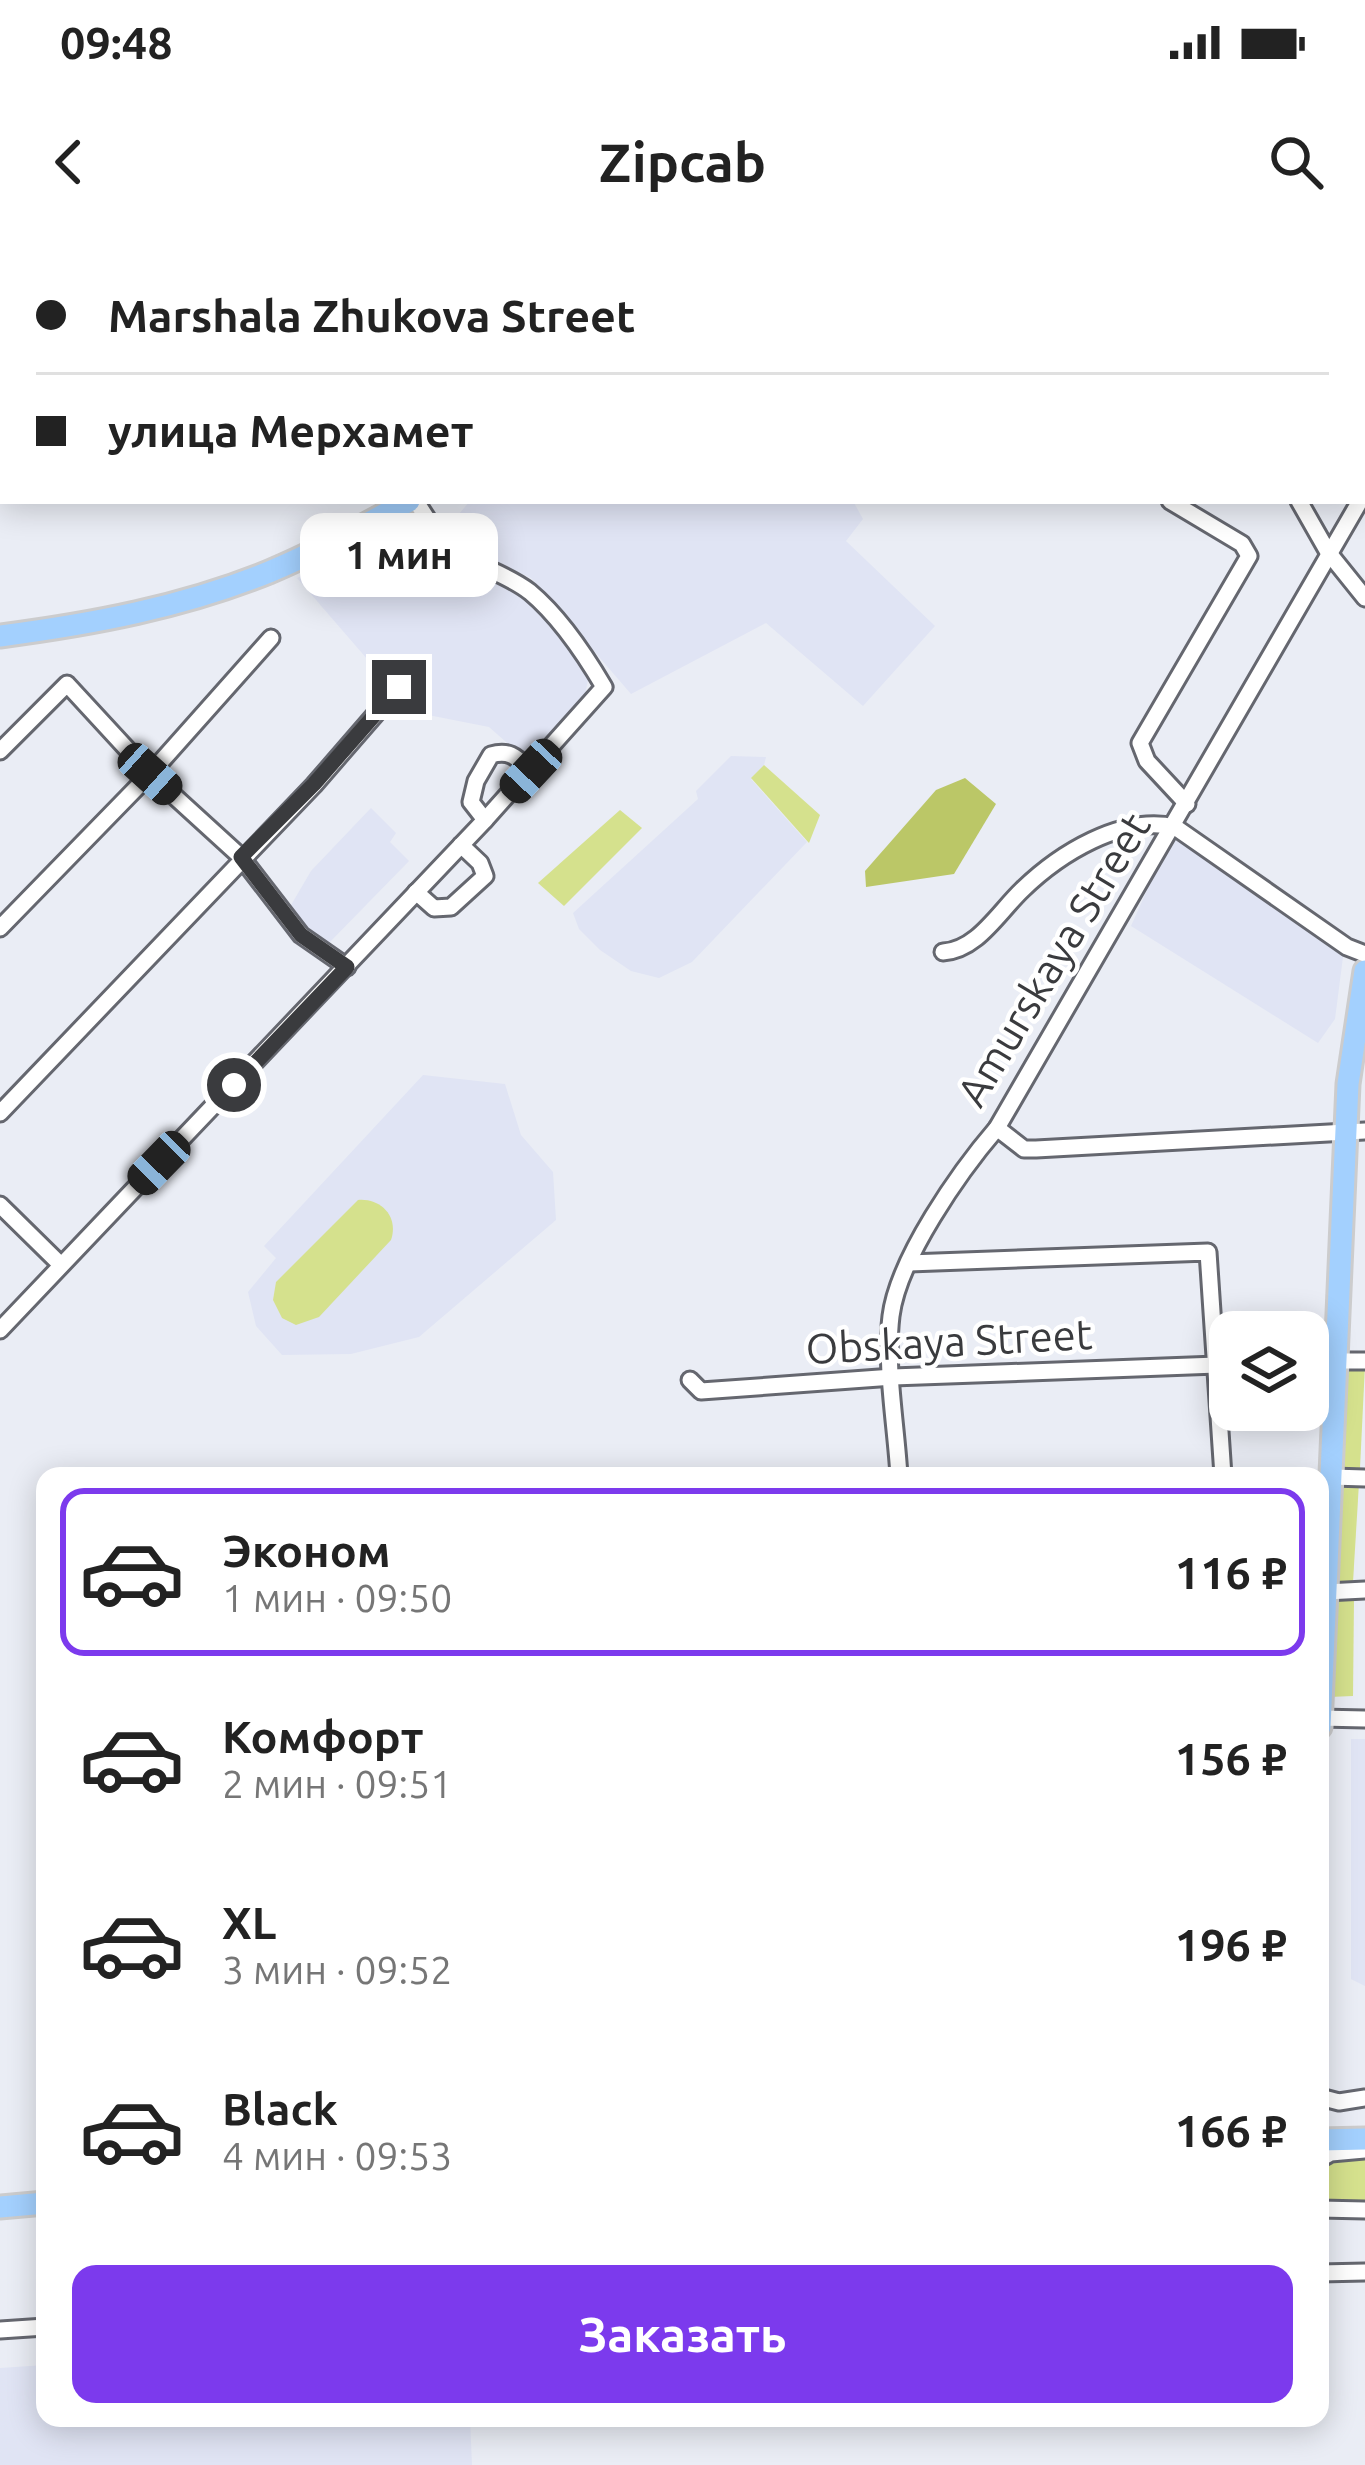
<!DOCTYPE html>
<html lang="ru">
<head>
<meta charset="utf-8">
<style>
	:root { --surface:#fff; --page:#f2f2f2; --text:#222; --muted:#767676; --line:#e0e0e0; --accent:#7c3aed }
	body { margin:0; font-family:Ubuntu,sans-serif; background:var(--page); color:var(--text); height:100vh; display:flex; flex-direction:column; font-size:45px; white-space:nowrap }
	* { box-sizing:border-box; margin:0 }
	p { font-size:39px; color:var(--muted) }
	.icon { flex:none; width:66px; height:66px; fill:none; stroke:currentColor; stroke-width:2; stroke-linecap:round; stroke-linejoin:round }
	.map { position:relative; flex:1; overflow:hidden }
	.side { position:absolute; left:36px; top:1227px; width:1293px; height:960px; display:flex; flex-direction:column; background:var(--surface); border-radius:24px; box-shadow:0 6px 30px #0003 }
	.side>* { flex:none }
	.guide { position:absolute; left:0px; top:0px; width:1365px; height:264px; box-shadow:0 6px 30px #0003; display:grid; align-content:center; height:264px; padding:0 36px; background:var(--surface) }
	.buttons { position:absolute; left:1209px; top:1071px; display:grid; gap:24px }
	.buttons a { display:grid; place-items:center; width:120px; height:120px; border-radius:24px; background:var(--surface); box-shadow:0 6px 30px #0003; font-size:60px }
	.end { position:absolute; width:54px; height:54px; margin:-27px; border:15px solid #3a3b3e; background:#fff; box-shadow:0 0 0 6px #fff }
	.from { border-radius:50% }
	.bubble { position:absolute; height:84px; border-radius:24px; background:var(--surface); box-shadow:0 6px 30px #0003; font-size:39px; font-weight:700; line-height:84px; text-align:center }
	.car { position:absolute; width:36px; height:72px; margin:-36px -18px; border-radius:15px; box-shadow:0 0 9px 3px #0007; background:linear-gradient(#222 24%,#8ab4d8 0 40%,#222 0 76%,#8ab4d8 0 86%,#222 0) }
	.guide b { display:flex; align-items:center; gap:42px; height:114px; font-size:45px }
	.guide b+b { border-top:3px solid var(--line) }
	.guide i { width:30px; height:30px; background:var(--text) }
	ul { padding:21px 0 0; list-style:none }
	li { display:flex; align-items:center; gap:36px; height:168px; margin:0 24px 18px; padding:0 12px; border:6px solid transparent; border-radius:24px }
	li div { flex:1 }
	li b { display:block; font-size:45px }
	li em { font-style:normal; font-weight:700 }
	li.active { border-color:var(--accent) }
	li>.icon { width:108px; height:108px; stroke-width:1.5 }
	.action { display:flex; gap:24px; margin-top:auto; padding:24px 36px }
	.action a { flex:1; height:138px; border-radius:24px; background:var(--accent); color:#fff; font-size:48px; font-weight:700; line-height:138px; text-align:center }
	.status { display:flex; justify-content:space-between; align-items:center; height:84px; padding:0 60px; background:var(--surface); direction:ltr }
	.status svg { height:33px; fill:currentColor }
	header { display:flex; justify-content:space-between; align-items:center; height:156px; padding:0 36px; background:var(--surface); font-size:54px; font-weight:700 }
	.map>svg:first-child { display:block }
	.built { fill:#e0e4f4 }
	.green { fill:#d5e18d }
	.forest { fill:#bbc767 }
	.lines { fill:none; stroke-linecap:round; stroke-linejoin:round }
	.minor-casing { stroke:#65676f; stroke-width:21 }
	.major-casing { stroke:#cccccd; stroke-width:27 }
	.minor { stroke:#fff; stroke-width:15 }
	.major { stroke:#a3d0fe; stroke-width:21 }
	.route { stroke:#3a3b3e; stroke-width:15 }
	.labels { text-anchor:middle; dominant-baseline:central; stroke-width:9; stroke-linejoin:round; paint-order:stroke }
	.street-label { font-size:42px; fill:#3a3b3e; stroke:#fff }
</style>
</head>
<body>
<div class="status"><b>09:48</b><svg viewBox="0 0 49 12"><path d="M0 12V9h3v3zM5 12V6h3v6zM10 12V3h3v9zM15 12V0h3v12zM26 1h20v11H26zM47 4h2v5h-2z"/></svg></div>
<header><svg class="icon" aria-label="back" viewBox="0 0 24 24"><path d="M15 5l-7 7 7 7"/></svg>Zipcab<svg class="icon" aria-label="search" viewBox="0 0 24 24"><circle cx="10" cy="10" r="6"/><path d="M15 15l6 6"/></svg></header>
<div class="map">
<svg width="1365" height="2225" viewBox="0 0 1365 2225">
	<rect width="100%" height="100%" fill="#eaedf5"/>
	<!-- built -->
	<g class="built">
		<polygon points="470,261 853,261 863,279 846,301 935,386 863,466 766,383 631,454 531,338 461,305 453,281"/>
		<polygon points="386,303 504,339 562,394 589,435 584,460 529,522 489,487 428,475 387,442 297,338 373,304"/>
		<polygon points="731,516 766,517 764,525 751,539 807,602 692,722 659,738 631,731 600,710 579,689 573,673 698,559 696,551"/>
		<polygon points="371,568 396,593 390,602 409,621 325,707 287,672 311,631"/>
		<polygon points="1178,595 1344,709 1335,779 1318,803 1131,686 1168,603"/>
		<polygon points="423,835 505,844 521,895 553,932 556,980 419,1097 351,1114 282,1115 256,1086 248,1052 276,1018 264,1006"/>
		<polygon points="1351,1499 1365,1499 1365,1746 1351,1739"/>
		<polygon points="45,2125 45,2178 470,2178 472,2225 0,2225 0,2128"/>
	</g>
	<!-- green -->
	<g class="green">
		<polygon points="764,525 820,575 809,603 751,538"/>
		<polygon points="620,570 642,588 564,666 538,643"/>
		<path d="M358,960c23,-2 41,17 33,40l-72,77 -23,8 -14,-7 -9,-18 3,-18z"/>
		<polygon points="1365,1125 1360,1228 1341,1228 1347,1131"/>
		<polygon points="1359,1243 1353,1342 1332,1342 1339,1244"/>
		<polygon points="1333,1358 1354,1358 1353,1456 1329,1457"/>
		<polygon points="1365,1919 1365,1962 1336,1963 1320,1953 1322,1928 1333,1922"/>
	</g>
	<!-- forest -->
	<polygon class="forest" points="965,538 996,564 954,634 866,647 865,631 936,550"/>
	<g class="lines">
		<defs>
			<g id="minor">
				<polyline points="1268,0 1273,3"/>
				<polyline points="1170,261 1242,304 1249,316 1140,503 1147,521 1187,564"/>
				<polyline points="1299,261 1328,312 1365,358"/>
				<polyline points="0,511 67,444 150,534 241,617 301,695 347,727"/>
				<path d="M485,580l-14,-18 5,-21 15,-26c19,-6 26,3 40,16"/>
				<polyline points="416,652 434,668 451,667 485,636 480,623 461,605"/>
				<polyline points="0,688 150,534 271,398"/>
				<path d="M943,712c34,-2 55,-39 79,-62 37,-36 99,-75 153,-63l172,120 18,7"/>
				<polyline points="0,873 314,545 399,447"/>
				<polyline points="997,888 1024,909 1036,909 1365,891"/>
				<polyline points="0,965 61,1025"/>
				<polyline points="909,1023 1208,1012 1223,1236"/>
				<path d="M0,1090l485,-510 119,-133c-20,-34 -44,-70 -74,-95 -23,-18 -50,-24 -73,-40 -18,-13 -30,-33 -41,-51"/>
				<polyline points="1339,1121 1365,1121"/>
				<polyline points="690,1140 701,1151 893,1137 1217,1125"/>
				<path d="M899,1236c-3,-52 -14,-109 -8,-160 7,-57 69,-145 106,-188l363,-627"/>
				<polyline points="1332,1237 1365,1238"/>
				<polyline points="1326,1352 1365,1350"/>
				<polyline points="1320,1478 1365,1479"/>
				<polyline points="1320,1857 1339,1862 1365,1858"/>
				<polyline points="1320,1919 1331,1913 1365,1910"/>
				<polyline points="1320,1969 1365,1970"/>
				<polyline points="1320,2033 1365,2032"/>
				<polyline points="0,2090 45,2087"/>
			</g>
			<g id="major">
				<polyline points="688,3 690,0"/>
				<polyline points="1358,3 1359,0"/>
				<polyline points="1362,61 1365,63"/>
				<path d="M0,396c92,-12 183,-29 269,-64 48,-20 94,-46 140,-71"/>
				<polyline points="1320,1487 1348,844 1365,731"/>
				<polyline points="1320,1900 1365,1899"/>
				<polyline points="0,1967 45,1963"/>
			</g>
		</defs>
		<!-- minor casing -->
		<use href="#minor" class="minor-casing"/>
		<!-- major casing -->
		<use href="#major" class="major-casing"/>
		<!-- minor -->
		<use href="#minor" class="minor"/>
		<!-- major -->
		<use href="#major" class="major"/>
	</g>
	<g class="lines">
		<!-- route -->
		<polyline class="route" points="234,845 347,727 301,695 241,617 314,544 399,447"/>
	</g>
	<g class="labels">
		<!-- street labels -->
		<g class="street-label">
			<text transform="translate(1053 719) rotate(-59)">Amurskaya Street</text>
			<text transform="translate(949 1101) rotate(-3)">Obskaya Street</text>
		</g>
	</g>
</svg>
<div class="buttons">
<a><svg class="icon" aria-label="layers" viewBox="0 0 24 24"><path d="M12 4l9 5-9 5-9-5zM3 14l9 5 9-5"/></svg></a>
</div>
<i class="end from" style="left:234px;top:845px"></i>
<i class="end" style="left:399px;top:447px"></i>
<div class="bubble" style="left:300px;top:273px;width:198px">1 мин</div>
<i class="car" style="left:531px;top:531px;rotate:223deg"></i>
<i class="car" style="left:150px;top:534px;rotate:132deg"></i>
<i class="car" style="left:159px;top:923px;rotate:224deg"></i>
<div class="guide">
<b><i class="from"></i>Marshala Zhukova Street</b>
<b><i></i>улица Мерхамет</b>
</div>
<section class="side">
<ul>
<li class="active"><svg class="icon" aria-label="car" viewBox="0 0 24 24"><path d="M5 17H2v-5l4-1 3-4h7l3 4 3 1v5h-3M9 17h6M6 11h13"/><circle cx="7" cy="17" r="2"/><circle cx="17" cy="17" r="2"/></svg><div><b>Эконом</b><p>1 мин · 09:50</p></div><em>116 ₽</em></li>
<li><svg class="icon" aria-label="car" viewBox="0 0 24 24"><path d="M5 17H2v-5l4-1 3-4h7l3 4 3 1v5h-3M9 17h6M6 11h13"/><circle cx="7" cy="17" r="2"/><circle cx="17" cy="17" r="2"/></svg><div><b>Комфорт</b><p>2 мин · 09:51</p></div><em>156 ₽</em></li>
<li><svg class="icon" aria-label="car" viewBox="0 0 24 24"><path d="M5 17H2v-5l4-1 3-4h7l3 4 3 1v5h-3M9 17h6M6 11h13"/><circle cx="7" cy="17" r="2"/><circle cx="17" cy="17" r="2"/></svg><div><b>XL</b><p>3 мин · 09:52</p></div><em>196 ₽</em></li>
<li><svg class="icon" aria-label="car" viewBox="0 0 24 24"><path d="M5 17H2v-5l4-1 3-4h7l3 4 3 1v5h-3M9 17h6M6 11h13"/><circle cx="7" cy="17" r="2"/><circle cx="17" cy="17" r="2"/></svg><div><b>Black</b><p>4 мин · 09:53</p></div><em>166 ₽</em></li>
</ul>
<div class="action"><a>Заказать</a></div>
</section>
</div>
</body>
</html>
